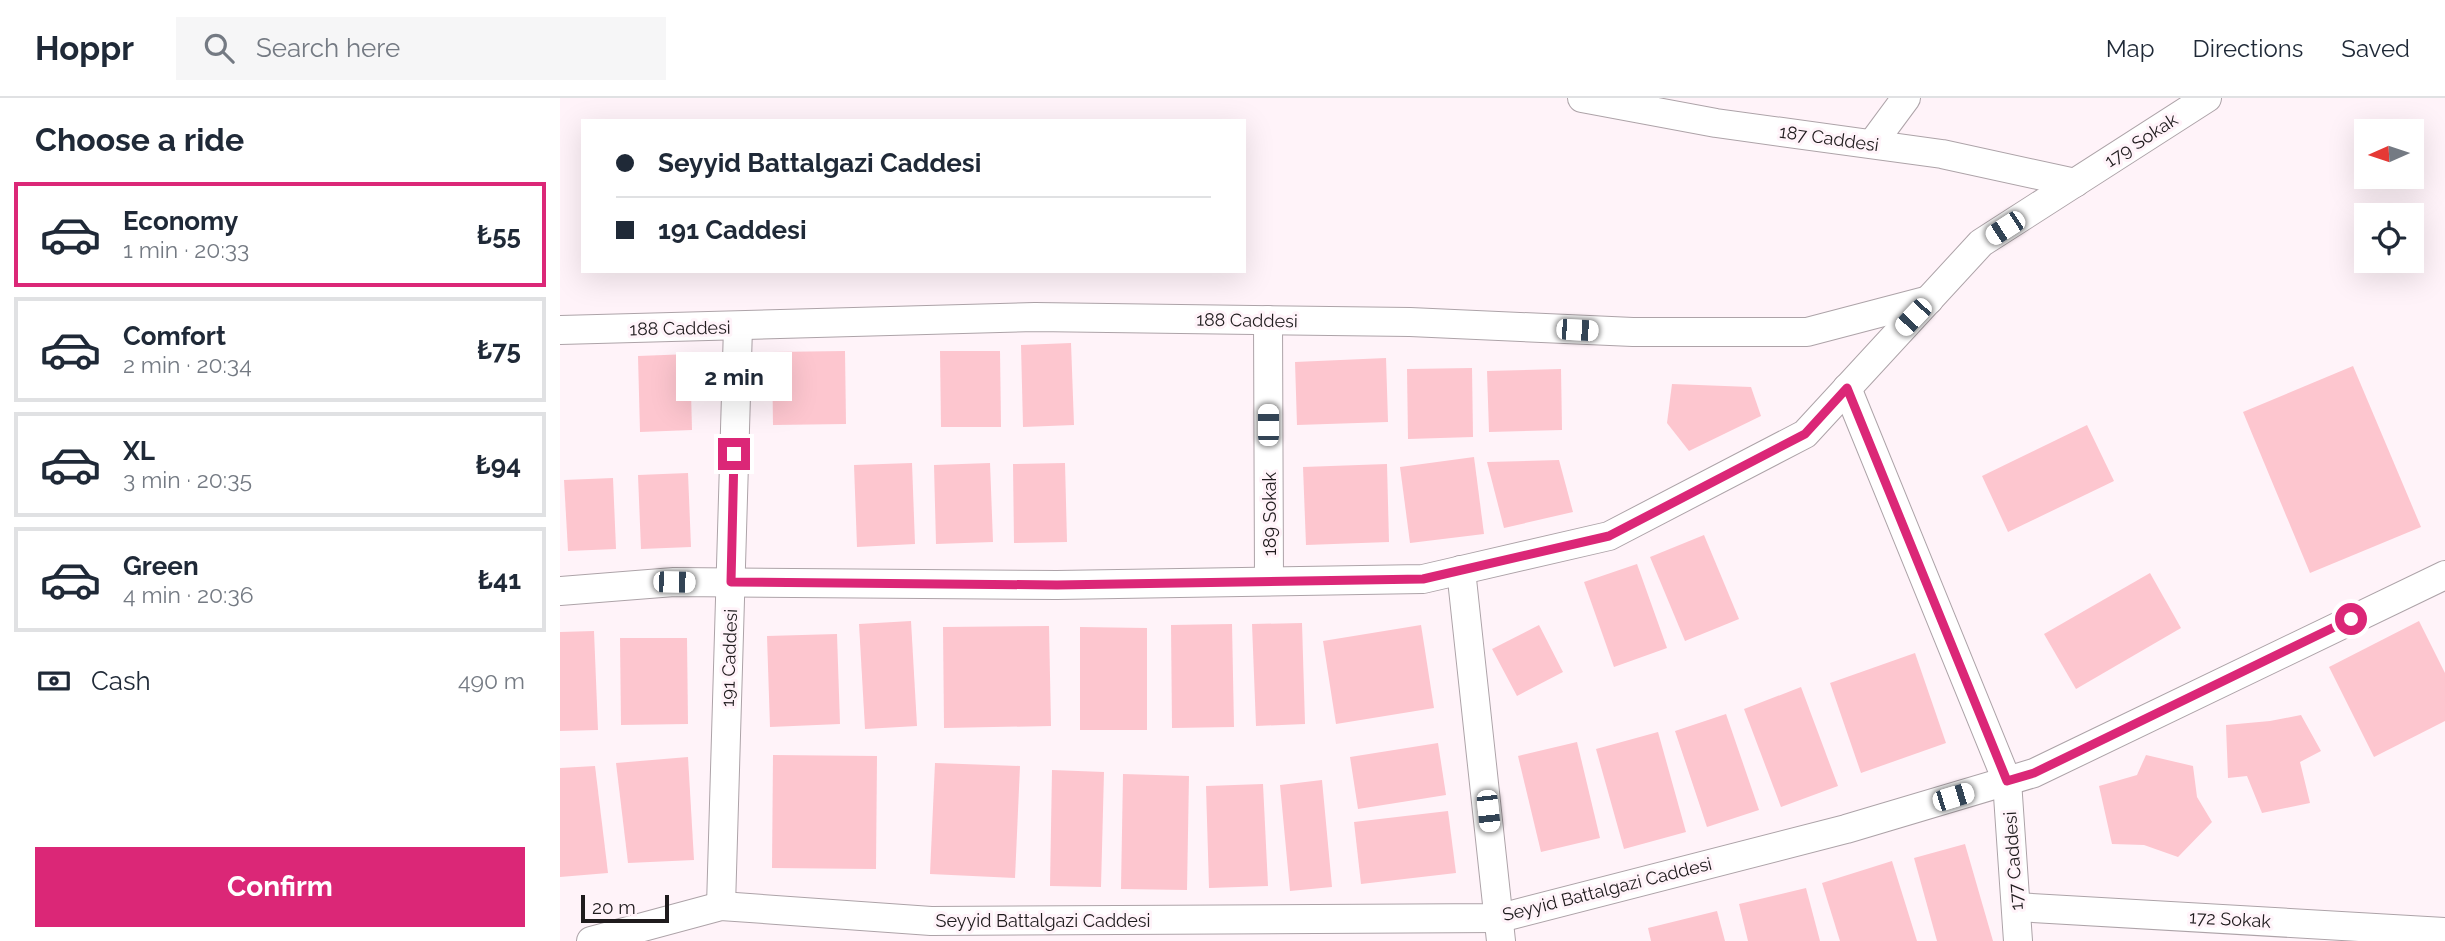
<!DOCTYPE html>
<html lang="en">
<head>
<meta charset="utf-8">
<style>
	:root { --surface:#fff; --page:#f6f6f7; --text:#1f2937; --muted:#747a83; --line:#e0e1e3; --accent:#db2777 }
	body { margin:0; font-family:Raleway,sans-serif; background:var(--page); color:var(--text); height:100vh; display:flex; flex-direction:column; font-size:26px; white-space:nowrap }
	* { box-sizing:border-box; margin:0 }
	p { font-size:23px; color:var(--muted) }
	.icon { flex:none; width:38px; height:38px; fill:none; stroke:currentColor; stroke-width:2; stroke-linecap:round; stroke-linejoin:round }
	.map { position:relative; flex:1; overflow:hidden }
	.details { display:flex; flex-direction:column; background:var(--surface); width:560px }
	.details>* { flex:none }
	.hud { position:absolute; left:21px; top:21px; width:665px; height:154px; border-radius:0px; box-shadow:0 7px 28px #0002; display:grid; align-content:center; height:154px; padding:0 35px; background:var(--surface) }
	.needle { width:46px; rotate:267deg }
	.buttons { position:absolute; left:1794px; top:21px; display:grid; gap:14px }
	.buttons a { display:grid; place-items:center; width:70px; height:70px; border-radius:0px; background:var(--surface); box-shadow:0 7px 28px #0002; font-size:35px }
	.scale { position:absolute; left:21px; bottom:18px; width:88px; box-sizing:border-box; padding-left:7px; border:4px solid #1f1b1d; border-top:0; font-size:19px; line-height:24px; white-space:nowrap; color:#1f1b1d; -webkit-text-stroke:5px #fff3f9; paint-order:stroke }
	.end { position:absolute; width:32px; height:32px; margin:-16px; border:9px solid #db2777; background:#fff; box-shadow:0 0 0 4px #fff }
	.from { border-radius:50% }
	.bubble { position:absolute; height:49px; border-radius:0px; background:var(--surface); box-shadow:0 7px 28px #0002; font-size:23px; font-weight:700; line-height:49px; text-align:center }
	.car { position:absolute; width:21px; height:42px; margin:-21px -10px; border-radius:9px; box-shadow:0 0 5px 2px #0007; background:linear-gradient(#fff 24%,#345 0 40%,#fff 0 76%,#345 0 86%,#fff 0) }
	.hud b { display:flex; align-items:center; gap:24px; height:66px; font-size:26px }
	.hud b+b { border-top:2px solid var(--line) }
	.hud i { width:18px; height:18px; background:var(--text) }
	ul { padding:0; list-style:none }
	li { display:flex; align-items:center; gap:21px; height:105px; margin:0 14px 10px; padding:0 21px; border:4px solid var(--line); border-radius:0px }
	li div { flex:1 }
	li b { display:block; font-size:26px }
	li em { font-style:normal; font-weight:700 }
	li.current { border-color:var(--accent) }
	li>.icon { width:63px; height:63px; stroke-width:1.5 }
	h2 { padding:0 35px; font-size:32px; line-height:84px }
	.pay { display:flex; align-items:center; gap:18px; height:77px; padding:0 35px; font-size:26px }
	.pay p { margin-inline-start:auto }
	.cta { display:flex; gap:14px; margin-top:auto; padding:14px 35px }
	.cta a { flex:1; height:80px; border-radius:0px; background:var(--accent); color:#fff; font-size:28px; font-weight:700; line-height:80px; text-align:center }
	header { display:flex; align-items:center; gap:42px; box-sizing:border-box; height:98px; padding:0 35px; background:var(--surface); border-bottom:2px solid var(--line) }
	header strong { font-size:33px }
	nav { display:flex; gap:38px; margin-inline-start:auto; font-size:24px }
	.search { width:490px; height:63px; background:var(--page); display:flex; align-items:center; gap:18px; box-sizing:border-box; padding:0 24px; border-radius:0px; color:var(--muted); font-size:26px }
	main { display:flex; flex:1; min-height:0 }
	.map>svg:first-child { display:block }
	.building { fill:#fdc6cf }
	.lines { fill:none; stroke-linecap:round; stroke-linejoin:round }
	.minor-casing { stroke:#ada3a8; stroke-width:30 }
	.minor { stroke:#fff; stroke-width:28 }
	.route { stroke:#db2777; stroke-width:9 }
	.labels { text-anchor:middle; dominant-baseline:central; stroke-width:6; stroke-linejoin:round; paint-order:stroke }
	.street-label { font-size:18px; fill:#1f1b1d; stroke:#fff3f9 }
</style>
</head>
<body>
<header>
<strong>Hoppr</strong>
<div class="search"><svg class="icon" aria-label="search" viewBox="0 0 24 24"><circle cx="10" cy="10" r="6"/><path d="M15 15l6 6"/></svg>Search here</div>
<nav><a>Map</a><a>Directions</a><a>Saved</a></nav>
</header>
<main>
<section class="details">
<h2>Choose a ride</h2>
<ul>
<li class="current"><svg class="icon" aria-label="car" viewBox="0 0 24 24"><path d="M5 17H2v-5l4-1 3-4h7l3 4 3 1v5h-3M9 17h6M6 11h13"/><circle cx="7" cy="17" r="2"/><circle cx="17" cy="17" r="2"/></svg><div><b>Economy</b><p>1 min · 20:33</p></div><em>₺55</em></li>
<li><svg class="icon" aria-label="car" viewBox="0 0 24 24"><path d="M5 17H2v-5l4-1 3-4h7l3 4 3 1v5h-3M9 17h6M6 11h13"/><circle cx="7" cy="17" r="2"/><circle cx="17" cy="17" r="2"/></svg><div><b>Comfort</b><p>2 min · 20:34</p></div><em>₺75</em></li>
<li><svg class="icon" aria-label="car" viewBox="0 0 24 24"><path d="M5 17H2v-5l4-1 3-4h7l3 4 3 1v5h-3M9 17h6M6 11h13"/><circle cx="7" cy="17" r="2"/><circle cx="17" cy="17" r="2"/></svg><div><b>XL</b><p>3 min · 20:35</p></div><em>₺94</em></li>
<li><svg class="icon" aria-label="car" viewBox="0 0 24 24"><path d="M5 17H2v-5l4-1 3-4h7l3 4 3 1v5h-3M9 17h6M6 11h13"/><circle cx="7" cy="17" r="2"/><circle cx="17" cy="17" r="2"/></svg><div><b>Green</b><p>4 min · 20:36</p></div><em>₺41</em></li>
</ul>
<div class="pay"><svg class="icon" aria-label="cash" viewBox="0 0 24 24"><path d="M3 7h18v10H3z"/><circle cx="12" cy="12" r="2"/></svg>Cash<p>490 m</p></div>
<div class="cta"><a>Confirm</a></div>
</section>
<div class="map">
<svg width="1885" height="843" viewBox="0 0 1885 843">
	<rect width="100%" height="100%" fill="#fff3f9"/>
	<!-- building -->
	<g class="building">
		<polygon points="511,245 514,327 463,329 461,247"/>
		<polygon points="285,253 286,326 213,327 212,254"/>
		<polygon points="380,253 440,253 441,329 381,329"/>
		<polygon points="130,256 132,332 80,334 78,258"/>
		<polygon points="826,260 828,324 737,327 735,264"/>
		<polygon points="1793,268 1861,429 1750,475 1683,314"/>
		<polygon points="912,270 913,339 848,341 847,271"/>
		<polygon points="1001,271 1002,332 929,334 927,273"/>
		<polygon points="1112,286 1191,289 1201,318 1129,353 1107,325"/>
		<polygon points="1527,327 1554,383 1448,434 1422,378"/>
		<polygon points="914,359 924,436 850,445 840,369"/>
		<polygon points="999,362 1013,414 944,430 927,364"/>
		<polygon points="352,365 355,446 297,449 294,367"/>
		<polygon points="430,365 433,444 376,446 374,367"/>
		<polygon points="505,365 507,444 454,445 453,366"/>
		<polygon points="827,366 829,444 746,447 743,369"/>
		<polygon points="128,375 131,449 81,451 78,377"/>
		<polygon points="53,380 56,451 8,453 4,382"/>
		<polygon points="1144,437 1179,521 1125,543 1090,459"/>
		<polygon points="1077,466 1107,550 1054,569 1024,484"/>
		<polygon points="1590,475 1621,530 1516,591 1484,536"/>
		<polygon points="351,523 357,628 305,631 299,526"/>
		<polygon points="1859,523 1885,575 1885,623 1814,659 1769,569"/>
		<polygon points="742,525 745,626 696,628 692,526"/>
		<polygon points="672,526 674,629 612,630 611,527"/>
		<polygon points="861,527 874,610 776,626 763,543"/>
		<polygon points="979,527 1003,574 957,598 932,551"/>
		<polygon points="489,528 491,628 384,630 383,529"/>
		<polygon points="520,529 587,530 587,632 520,632"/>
		<polygon points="34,533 38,632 0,633 0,534"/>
		<polygon points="277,536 280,626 210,629 207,538"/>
		<polygon points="60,540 127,540 128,626 61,627"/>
		<polygon points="1355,555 1386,645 1301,675 1270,585"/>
		<polygon points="1241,589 1278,688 1221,709 1184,611"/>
		<polygon points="1166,616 1199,712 1147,729 1115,633"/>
		<polygon points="1741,617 1761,653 1740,664 1750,705 1702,715 1687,678 1668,680 1666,627 1710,623"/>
		<polygon points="1098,634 1126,734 1064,751 1036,651"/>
		<polygon points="1017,644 1040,740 981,754 958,658"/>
		<polygon points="878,645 886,697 798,711 790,659"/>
		<polygon points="213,657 317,658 316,771 212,770"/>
		<polygon points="1586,657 1633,668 1637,699 1652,724 1618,759 1584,747 1552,746 1539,688 1577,677"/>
		<polygon points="128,659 134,762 68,765 56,665"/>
		<polygon points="375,665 460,668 455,780 370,776"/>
		<polygon points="35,668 48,775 0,779 0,670"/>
		<polygon points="492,672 544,674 541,789 490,788"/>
		<polygon points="563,676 629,678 627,792 561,791"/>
		<polygon points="762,682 772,789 730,793 720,687"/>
		<polygon points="703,686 708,788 649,790 646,688"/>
		<polygon points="888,713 896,775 801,786 794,724"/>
		<polygon points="1405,746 1433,843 1377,843 1354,760"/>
		<polygon points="1332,763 1357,843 1280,843 1262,785"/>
		<polygon points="1246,790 1260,843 1188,843 1179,806"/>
		<polygon points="1157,813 1165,843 1091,843 1088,830"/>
	</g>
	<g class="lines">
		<defs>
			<g id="minor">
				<polyline points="1022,0 1156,25 1382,56 1515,85"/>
				<polyline points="1312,46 1346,0"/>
				<polyline points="708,222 709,483"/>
				<polyline points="0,232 475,219 850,224 1073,234 1247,234 1369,202"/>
				<polyline points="1287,290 1447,683 1458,843"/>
				<polyline points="901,472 941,843"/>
				<polyline points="0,493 114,484 497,487 863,481 1049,438 1245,336 1421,145 1647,0"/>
				<polyline points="161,808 178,229"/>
				<polyline points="1456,809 1885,834"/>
				<polyline points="31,843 161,808 371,823 940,820 1286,731 1474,675 1885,477"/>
			</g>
		</defs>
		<!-- minor casing -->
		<use href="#minor" class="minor-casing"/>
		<!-- minor -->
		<use href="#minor" class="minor"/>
	</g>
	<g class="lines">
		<!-- route -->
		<polyline class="route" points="174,356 171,484 497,487 863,481 1049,438 1245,336 1287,290 1447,683 1474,675 1791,521"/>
	</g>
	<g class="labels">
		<!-- street labels -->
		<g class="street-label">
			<text transform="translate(1269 40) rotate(8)">187 Caddesi</text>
			<text transform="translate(1581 42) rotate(-33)">179 Sokak</text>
			<text transform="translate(687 222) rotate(1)">188 Caddesi</text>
			<text transform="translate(120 230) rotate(-1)">188 Caddesi</text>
			<text transform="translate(709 416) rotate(-90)">189 Sokak</text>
			<text transform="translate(169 560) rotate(-88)">191 Caddesi</text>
			<text transform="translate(1453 763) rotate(-94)">177 Caddesi</text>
			<text transform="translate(1047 791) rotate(-14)">Seyyid Battalgazi Caddesi</text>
			<text transform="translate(1670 821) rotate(3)">172 Sokak</text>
			<text x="483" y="822">Seyyid Battalgazi Caddesi</text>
		</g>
	</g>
</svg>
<div class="buttons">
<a><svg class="needle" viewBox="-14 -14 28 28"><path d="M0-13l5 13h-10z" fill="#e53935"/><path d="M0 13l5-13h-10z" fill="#747a83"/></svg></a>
<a><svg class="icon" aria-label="locate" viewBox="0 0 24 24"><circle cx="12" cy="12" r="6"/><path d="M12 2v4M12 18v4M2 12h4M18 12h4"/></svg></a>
</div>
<div class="scale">20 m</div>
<i class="end from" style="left:1791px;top:521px"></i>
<i class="end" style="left:174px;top:356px"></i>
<div class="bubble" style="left:116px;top:254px;width:116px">2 min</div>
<i class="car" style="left:1445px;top:130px;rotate:237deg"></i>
<i class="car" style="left:1353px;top:219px;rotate:223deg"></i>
<i class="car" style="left:1017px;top:232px;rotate:93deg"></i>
<i class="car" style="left:708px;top:327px;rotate:0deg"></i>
<i class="car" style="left:114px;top:484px;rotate:91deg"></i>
<i class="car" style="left:1393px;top:699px;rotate:73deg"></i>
<i class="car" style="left:928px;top:713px;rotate:174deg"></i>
<div class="hud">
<b><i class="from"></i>Seyyid Battalgazi Caddesi</b>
<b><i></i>191 Caddesi</b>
</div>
</div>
</main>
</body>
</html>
